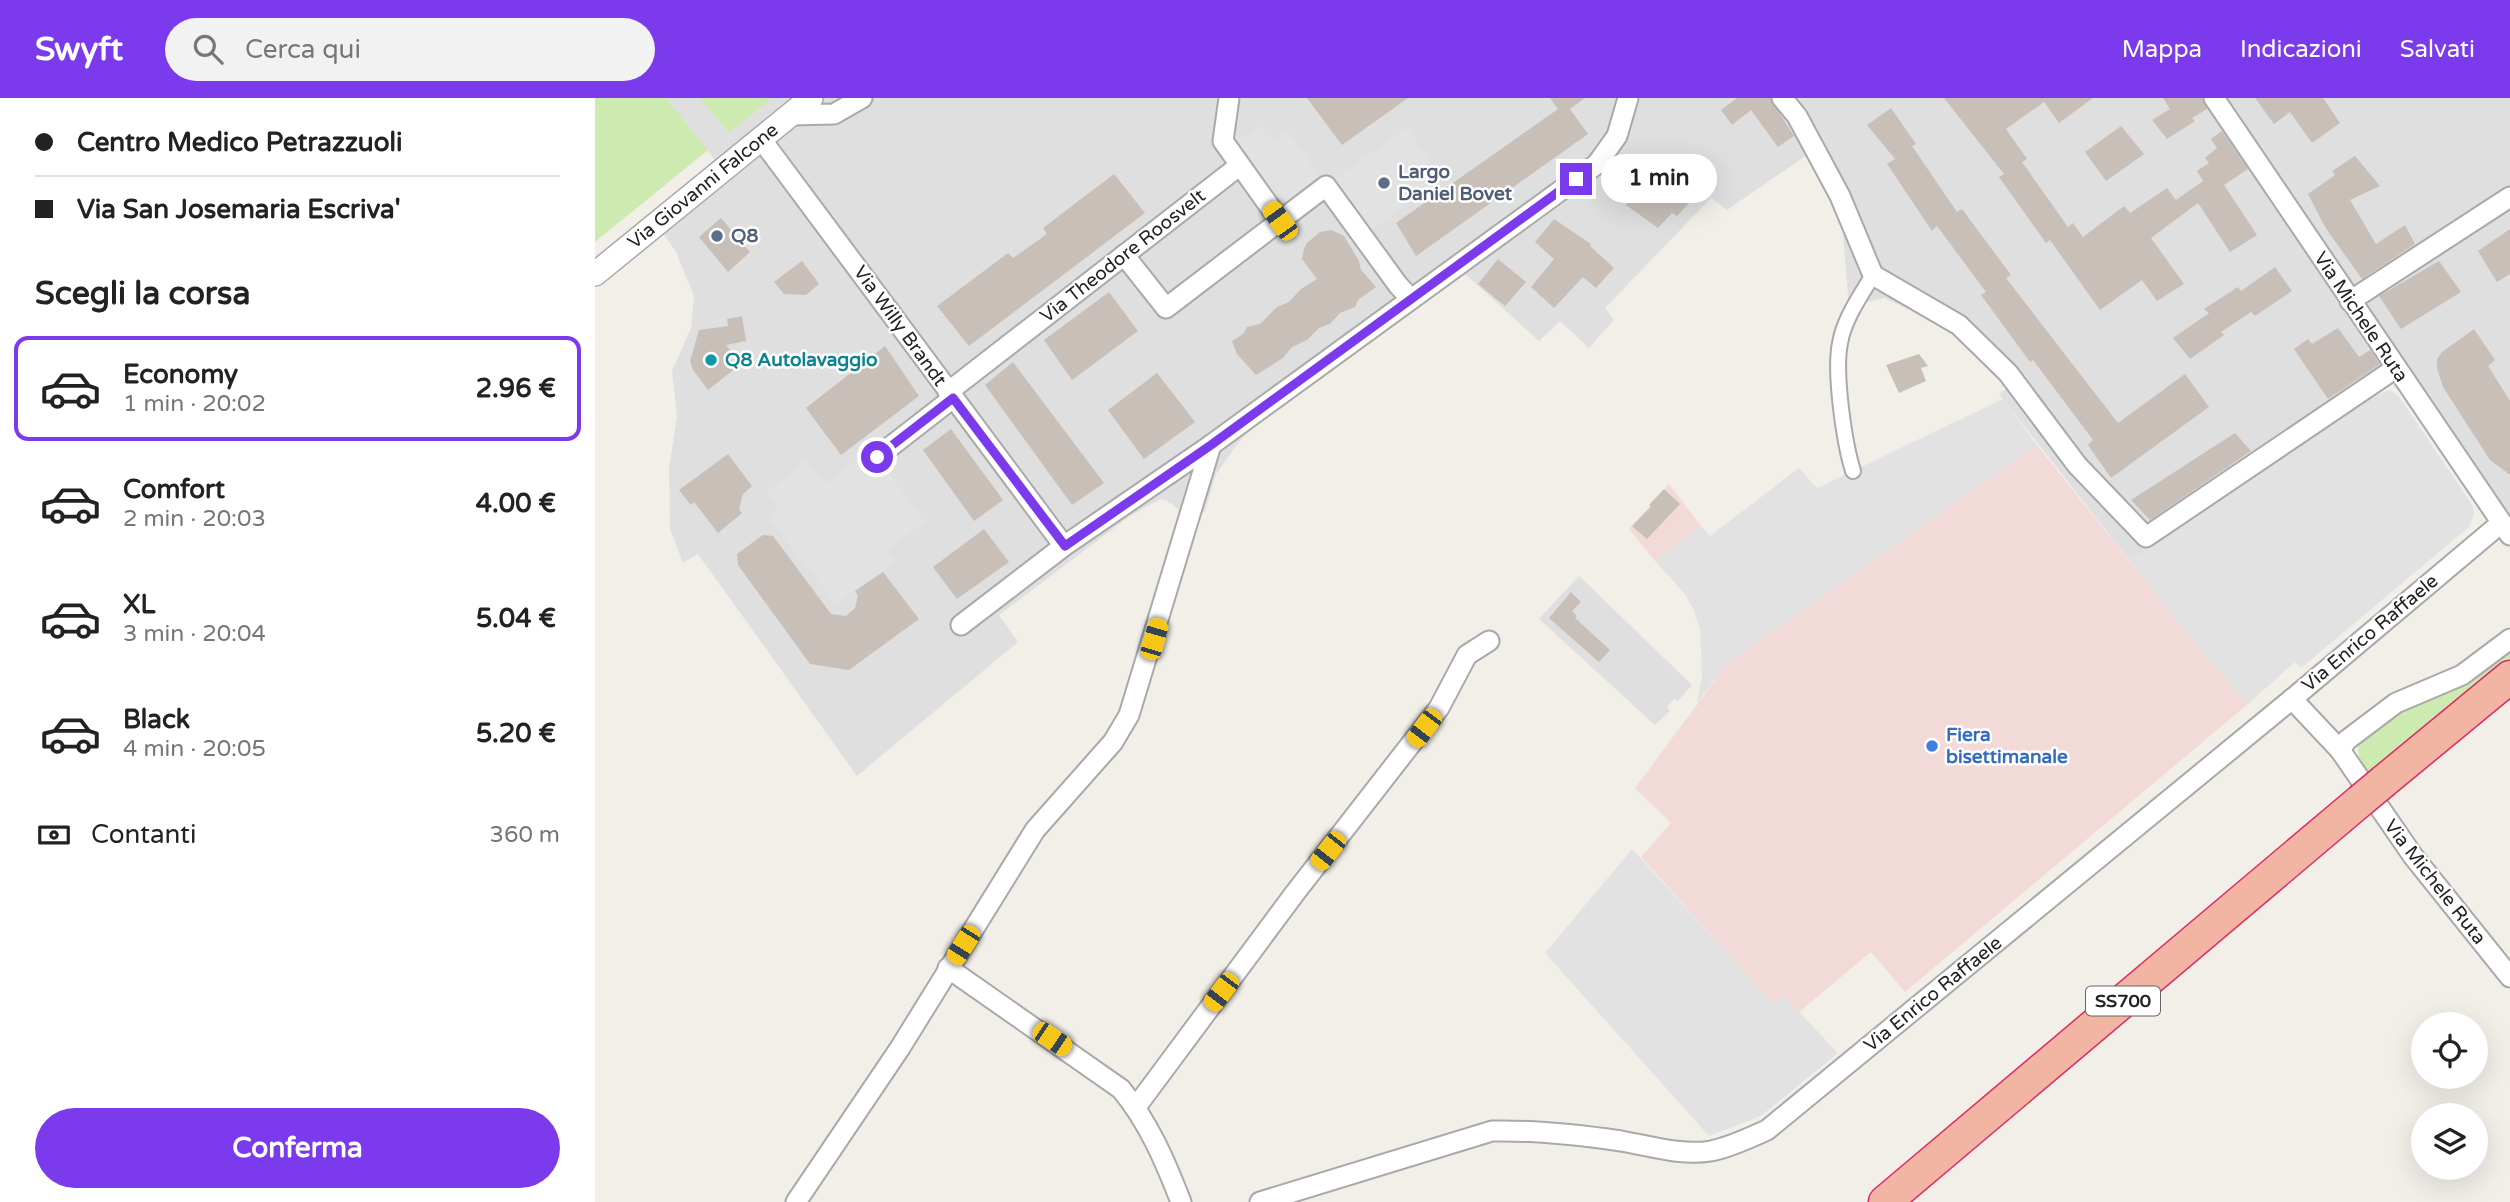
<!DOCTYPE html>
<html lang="it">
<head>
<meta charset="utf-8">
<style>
	:root { --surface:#fff; --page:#f2f2f2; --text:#222; --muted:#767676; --line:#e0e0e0; --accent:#7c3aed }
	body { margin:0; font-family:"Varela Round",sans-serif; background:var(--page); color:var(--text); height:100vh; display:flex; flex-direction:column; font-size:26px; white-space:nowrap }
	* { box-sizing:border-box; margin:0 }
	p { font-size:23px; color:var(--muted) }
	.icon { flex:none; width:38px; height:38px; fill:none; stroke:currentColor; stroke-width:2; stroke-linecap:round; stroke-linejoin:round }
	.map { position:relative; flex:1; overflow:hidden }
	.details { display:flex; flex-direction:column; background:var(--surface); width:595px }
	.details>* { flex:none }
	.hud { display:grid; align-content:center; height:154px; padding:0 35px; background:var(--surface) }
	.controls { position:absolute; left:1816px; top:914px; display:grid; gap:14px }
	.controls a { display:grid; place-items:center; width:77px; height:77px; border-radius:50%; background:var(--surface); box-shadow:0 7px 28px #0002; font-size:35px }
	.end { position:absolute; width:32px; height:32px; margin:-16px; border:9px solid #7c3aed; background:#fff; box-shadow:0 0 0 4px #fff }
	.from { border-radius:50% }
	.bubble { position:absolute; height:49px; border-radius:24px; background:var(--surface); box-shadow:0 7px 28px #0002; font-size:23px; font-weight:700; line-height:49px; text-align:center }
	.car { position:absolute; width:21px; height:42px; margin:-21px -10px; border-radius:9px; box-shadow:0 0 5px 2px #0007; background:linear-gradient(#f5c518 24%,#345 0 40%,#f5c518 0 76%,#345 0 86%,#f5c518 0) }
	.hud b { display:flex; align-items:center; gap:24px; height:66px; font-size:26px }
	.hud b+b { border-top:2px solid var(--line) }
	.hud i { width:18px; height:18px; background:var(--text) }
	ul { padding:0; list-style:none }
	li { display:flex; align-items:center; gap:21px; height:105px; margin:0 14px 10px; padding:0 21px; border:4px solid transparent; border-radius:14px }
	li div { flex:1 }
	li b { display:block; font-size:26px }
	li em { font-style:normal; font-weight:700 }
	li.on { border-color:var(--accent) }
	li>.icon { width:63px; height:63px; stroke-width:1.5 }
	h2 { padding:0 35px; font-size:32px; line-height:84px }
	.pay { display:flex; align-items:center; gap:18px; height:77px; padding:0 35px; font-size:26px }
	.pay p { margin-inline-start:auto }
	.primary-button { display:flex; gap:14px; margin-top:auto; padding:14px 35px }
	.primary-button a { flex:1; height:80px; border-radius:42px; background:var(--accent); color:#fff; font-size:28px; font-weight:700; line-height:80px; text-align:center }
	header { display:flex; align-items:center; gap:42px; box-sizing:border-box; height:98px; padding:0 35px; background:var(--accent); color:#fff }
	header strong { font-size:33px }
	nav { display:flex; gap:38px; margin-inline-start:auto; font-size:24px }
	.search { width:490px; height:63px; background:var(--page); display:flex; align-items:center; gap:18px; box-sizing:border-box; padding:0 24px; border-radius:38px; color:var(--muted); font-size:26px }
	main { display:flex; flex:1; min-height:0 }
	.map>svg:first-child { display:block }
	.residential { fill:#e0dfdf }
	.commercial { fill:#f2dad9 }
	.grass { fill:#cdebb0 }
	.parking { fill:#e2e2e2 }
	.building { fill:#c7bfb8 }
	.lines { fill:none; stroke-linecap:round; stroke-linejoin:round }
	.pedestrian-casing { stroke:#a9a9a9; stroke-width:18 }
	.minor-casing { stroke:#a9a9a9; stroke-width:23 }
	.tertiary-casing { stroke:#a9a9a9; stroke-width:26 }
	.trunk-casing { stroke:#dc2a67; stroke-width:35 }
	.pedestrian { stroke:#fff; stroke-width:14 }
	.minor { stroke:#fff; stroke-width:19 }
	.tertiary { stroke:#fff; stroke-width:23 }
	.trunk { stroke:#f2b4a3; stroke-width:32 }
	.trunk-bridge-casing { stroke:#dc2a67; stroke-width:35; stroke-linecap:butt }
	.trunk-bridge { stroke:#f2b4a3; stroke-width:32 }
	.route { stroke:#7c3aed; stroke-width:9 }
	.service-dot { fill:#5c6f8a; stroke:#fff; stroke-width:2.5 }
	.culture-dot { fill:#0f9aa8; stroke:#fff; stroke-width:2.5 }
	.shop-dot { fill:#3f7fe0; stroke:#fff; stroke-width:2.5 }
	.labels { text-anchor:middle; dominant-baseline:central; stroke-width:5; stroke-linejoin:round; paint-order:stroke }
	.shield { fill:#fff; stroke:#646464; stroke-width:2 }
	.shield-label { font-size:18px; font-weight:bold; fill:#222 }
	.service-label { font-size:19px; font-weight:bold; fill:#4e5e75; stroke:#fff; text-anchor:start }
	.street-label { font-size:19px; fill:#222; stroke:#fff }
	.culture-label { font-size:19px; font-weight:bold; fill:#0d838f; stroke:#fff; text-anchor:start }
	.shop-label { font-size:19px; font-weight:bold; fill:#366cbe; stroke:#fff; text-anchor:start }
</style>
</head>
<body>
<header>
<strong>Swyft</strong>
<div class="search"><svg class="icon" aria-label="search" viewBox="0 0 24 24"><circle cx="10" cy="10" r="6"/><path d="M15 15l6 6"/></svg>Cerca qui</div>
<nav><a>Mappa</a><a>Indicazioni</a><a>Salvati</a></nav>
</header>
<main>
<section class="details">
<div class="hud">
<b><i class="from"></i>Centro Medico Petrazzuoli</b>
<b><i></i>Via San Josemaria Escriva'</b>
</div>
<h2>Scegli la corsa</h2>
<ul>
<li class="on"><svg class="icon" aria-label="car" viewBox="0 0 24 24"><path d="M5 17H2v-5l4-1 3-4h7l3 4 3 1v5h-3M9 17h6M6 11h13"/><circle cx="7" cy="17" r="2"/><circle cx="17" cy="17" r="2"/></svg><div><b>Economy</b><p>1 min · 20:02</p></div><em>2.96 €</em></li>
<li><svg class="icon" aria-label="car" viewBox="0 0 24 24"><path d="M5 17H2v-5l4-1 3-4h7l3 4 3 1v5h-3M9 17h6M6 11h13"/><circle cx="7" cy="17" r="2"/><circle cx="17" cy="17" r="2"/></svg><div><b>Comfort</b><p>2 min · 20:03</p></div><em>4.00 €</em></li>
<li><svg class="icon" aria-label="car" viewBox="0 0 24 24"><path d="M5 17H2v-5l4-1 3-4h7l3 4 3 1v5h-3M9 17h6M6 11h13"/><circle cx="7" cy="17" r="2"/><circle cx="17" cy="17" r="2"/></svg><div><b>XL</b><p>3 min · 20:04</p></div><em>5.04 €</em></li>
<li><svg class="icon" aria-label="car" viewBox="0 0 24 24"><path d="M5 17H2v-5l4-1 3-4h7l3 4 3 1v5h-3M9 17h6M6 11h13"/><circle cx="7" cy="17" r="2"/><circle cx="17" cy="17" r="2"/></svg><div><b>Black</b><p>4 min · 20:05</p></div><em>5.20 €</em></li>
</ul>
<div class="pay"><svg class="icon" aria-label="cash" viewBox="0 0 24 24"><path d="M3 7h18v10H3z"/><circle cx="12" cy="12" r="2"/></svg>Contanti<p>360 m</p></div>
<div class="primary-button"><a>Conferma</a></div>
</section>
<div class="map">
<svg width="1915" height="1104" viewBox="0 0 1915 1104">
	<rect width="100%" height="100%" fill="#f2efe9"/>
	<!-- residential -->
	<g class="residential">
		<polygon points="71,0 1915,0 1915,419 1813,275 1535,463 1404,296 1414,289 1379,253 1352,229 1289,200 1254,209 1248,135 1242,100 1215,55 1132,112 1116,100 1010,210 1019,222 994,250 965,223 944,243 869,175 668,319 644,344 621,376 610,413 589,427 585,413 576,405 566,401 535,418 404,517 423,544 262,678 103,456 88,465 75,431 74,370 82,318 77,273 96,230 99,198 81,154 62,126 128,72"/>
		<polygon points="984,478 1097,587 1083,603 1079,601 1072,609 1075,613 1060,627 944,521"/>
	</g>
	<!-- commercial -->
	<g class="commercial">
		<polygon points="1442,347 1612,560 1653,606 1310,894 1276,854 1203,915 1189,899 1179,907 1046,759 1076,725 1040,690 1133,565"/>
		<polygon points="1074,386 1106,428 1060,463 1034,431"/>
	</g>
	<!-- grass -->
	<g class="grass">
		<polygon points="0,0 71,0 113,52 0,144"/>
		<polygon points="105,0 177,0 134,35"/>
		<path d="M1915,547v20l-139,108c-15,-7 -12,-22 -13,-37z"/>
	</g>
	<!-- parking -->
	<g class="parking">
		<polygon points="665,28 677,43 693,34 731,87 812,30 847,82 766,138 731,88 685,123 628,43 637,34 649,39"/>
		<polygon points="1795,292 1804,299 1878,408 1879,417 1874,429 1706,570 1700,564 1653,606 1612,560 1535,463 1781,297"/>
		<polygon points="1408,301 1442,347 1133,565 1102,605 1107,578 1105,531 1099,513 1090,496 1060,463 1106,428 1115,438 1204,370 1222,390"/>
		<polygon points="276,351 330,424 293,451 302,463 241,506 173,419 183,411 171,395 211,362 231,386"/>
		<polygon points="1037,751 1179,906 1189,898 1243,955 1166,1018 1114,1038 950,855"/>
	</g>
	<!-- building -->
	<g class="building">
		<polygon points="712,0 813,0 747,47"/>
		<polygon points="955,0 990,0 975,11 993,36 821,158 801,125 963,11"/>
		<polygon points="1142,0 1175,0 1199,38 1183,49 1156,12 1137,27 1126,12"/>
		<polygon points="1349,0 1498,0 1464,25 1449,4 1411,31 1432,61 1427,64 1473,129 1478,125 1488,139 1529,108 1535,115 1572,90 1581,102 1608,83 1602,73 1614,65 1610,60 1622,50 1616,41 1627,33 1653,71 1629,87 1662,137 1635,154 1603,105 1556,140 1589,186 1562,203 1547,182 1505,212 1455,142 1451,145 1404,79 1409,76"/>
		<polygon points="1568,0 1607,0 1612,11 1597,20 1600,23 1572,41 1557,22 1575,11"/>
		<polygon points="1660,0 1728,0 1745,25 1717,45 1695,14 1679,26"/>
		<polygon points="1296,10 1321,46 1317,48 1362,114 1367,111 1416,177 1411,180 1523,325 1590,276 1614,309 1516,380 1493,347 1498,342 1438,262 1435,264 1386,197 1391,194 1342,128 1337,133 1292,66 1300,61 1272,27"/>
		<polygon points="1526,28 1549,56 1511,83 1490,54"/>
		<polygon points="1760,58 1785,88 1755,102 1781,146 1810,127 1820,146 1767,181 1730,129 1713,96 1740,77 1737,73"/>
		<polygon points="1060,72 1096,103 1082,118 1077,115 1063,130 1031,107"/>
		<polygon points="519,76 550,115 374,248 342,208 413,155 418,160 452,136 448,130"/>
		<polygon points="126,120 155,154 133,174 104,139"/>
		<polygon points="959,121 996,146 995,148 1019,170 1001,190 988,179 959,210 936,189 959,161 940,144"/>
		<polygon points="1915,131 1915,176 1902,184 1883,153"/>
		<polygon points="736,132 749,138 764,163 766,172 781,189 763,202 760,209 745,215 735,226 724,230 712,242 697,249 688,260 661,277 642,256 637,243 648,236 652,229 665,226 682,209 694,204 706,191 722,181 707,161 709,151 712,145 725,134"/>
		<polygon points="903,161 931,184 910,208 883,186"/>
		<polygon points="207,163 224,186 211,197 189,196 179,184"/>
		<polygon points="1844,163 1866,194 1806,231 1784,198"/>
		<polygon points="1680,169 1697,193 1660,218 1656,214 1626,234 1629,237 1595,261 1578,240 1614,215 1609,211 1643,189 1646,193"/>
		<polygon points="514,194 543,233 477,282 449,242"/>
		<polygon points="147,218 151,243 131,247 139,257 135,260 142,269 113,292 98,272 95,263 104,232 133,228 132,221"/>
		<polygon points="1743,230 1764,259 1775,252 1785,266 1733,301 1699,251 1713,241 1717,246"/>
		<polygon points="1879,231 1900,262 1893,268 1915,303 1915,377 1895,362 1848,289 1842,270 1842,261 1847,254"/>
		<polygon points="290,248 324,298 246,357 211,310"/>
		<polygon points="1324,256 1333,268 1326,270 1331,283 1304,295 1291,267"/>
		<polygon points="418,264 509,385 477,407 390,287"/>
		<polygon points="562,275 600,324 549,361 513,312"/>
		<polygon points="356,331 408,402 379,423 328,352"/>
		<polygon points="1640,335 1656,353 1555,422 1536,402"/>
		<polygon points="133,356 157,388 148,396 144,411 147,415 123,435 99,404 96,407 84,392"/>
		<polygon points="1069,391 1085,406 1052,441 1037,428 1056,409 1054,407"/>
		<polygon points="389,431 414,464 362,501 338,469"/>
		<polygon points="168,437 178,438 236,516 251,518 260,510 263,497 260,493 288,474 324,521 254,572 215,566 143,467 142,456"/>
		<polygon points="976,494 986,504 977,513 982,518 980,520 1015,552 1004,564 954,520"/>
	</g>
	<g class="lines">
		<defs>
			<path id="pedestrian" d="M1258,373c-9,-29 -19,-99 -13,-128 4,-24 21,-48 33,-68"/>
			<g id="minor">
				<polyline points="1187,0 1202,18 1245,98 1278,177 1364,227 1413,275 1482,367 1551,439 1801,270"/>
				<polyline points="1619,0 1915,437"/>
				<polyline points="196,17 239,16 267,0"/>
				<polyline points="166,41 469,448"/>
				<polyline points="685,123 731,88 803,187 816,201"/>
				<polyline points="529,157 571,210 685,123 628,43 634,0"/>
				<polyline points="1755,203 1915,99"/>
				<polyline points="353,294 644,68"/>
				<polyline points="282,359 358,300"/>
				<polyline points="366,527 469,448 616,347 1002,66 1022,38 1033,0"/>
				<polyline points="1697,601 1745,652 1818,758 1915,879"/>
				<polyline points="1745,652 1752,642 1801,605 1867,577 1915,541"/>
				<path d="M353,870l173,121c28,34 44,72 60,113"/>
				<polyline points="541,1009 700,795 844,610 872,557 894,543"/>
				<polyline points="201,1104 305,950 440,732 518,644 534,617 616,347"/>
				<path d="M665,1104l232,-71c43,-1 87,4 129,10 29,5 61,15 90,10 20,-4 38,-13 56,-21l525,-431 208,-175"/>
			</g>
			<polyline id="tertiary" points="0,176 216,0"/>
			<g id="trunk">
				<polyline points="1789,683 1915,579"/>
				<polyline points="1290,1104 1765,703"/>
			</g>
		</defs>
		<!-- pedestrian casing -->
		<use href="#pedestrian" class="pedestrian-casing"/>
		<!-- minor casing -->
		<use href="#minor" class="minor-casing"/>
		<!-- tertiary casing -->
		<use href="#tertiary" class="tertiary-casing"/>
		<!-- trunk casing -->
		<use href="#trunk" class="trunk-casing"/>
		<!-- pedestrian -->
		<use href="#pedestrian" class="pedestrian"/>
		<!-- minor -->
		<use href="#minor" class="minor"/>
		<!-- tertiary -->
		<use href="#tertiary" class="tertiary"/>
		<!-- trunk -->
		<use href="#trunk" class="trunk"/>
		<defs>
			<polyline id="trunk-bridge" points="1765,703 1789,683"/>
		</defs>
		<!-- trunk-bridge casing -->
		<use href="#trunk-bridge" class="trunk-bridge-casing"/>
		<!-- trunk-bridge -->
		<use href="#trunk-bridge" class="trunk-bridge"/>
	</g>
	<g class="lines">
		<!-- route -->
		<polyline class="route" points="282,359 358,300 470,448 616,347 981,81"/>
	</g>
	<!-- markers -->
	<g class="service-dot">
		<circle cx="789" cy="85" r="7"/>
		<circle cx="122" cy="138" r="7"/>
	</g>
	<circle class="culture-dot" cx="116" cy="262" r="7"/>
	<circle class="shop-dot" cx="1337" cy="648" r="7"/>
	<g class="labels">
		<!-- shield labels -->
		<rect class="shield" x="1491" y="888.5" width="74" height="29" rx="5"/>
		<g class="shield-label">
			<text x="1528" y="903">SS700</text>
		</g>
		<!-- service labels -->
		<g class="service-label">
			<text x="803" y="74">Largo<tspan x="803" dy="22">Daniel Bovet</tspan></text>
			<text x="136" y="138">Q8</text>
		</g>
		<!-- street labels -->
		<g class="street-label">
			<text transform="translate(108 88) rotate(-39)">Via Giovanni Falcone</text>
			<text transform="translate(528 158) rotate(-38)">Via Theodore Roosvelt</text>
			<text transform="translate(1766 219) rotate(56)">Via Michele Ruta</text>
			<text transform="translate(305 228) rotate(54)">Via Willy Brandt</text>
			<text transform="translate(1775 535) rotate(-40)">Via Enrico Raffaele</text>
			<text transform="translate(1840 784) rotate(52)">Via Michele Ruta</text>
			<text transform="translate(1338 896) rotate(-39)">Via Enrico Raffaele</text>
		</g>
		<!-- culture labels -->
		<g class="culture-label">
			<text x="130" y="262">Q8 Autolavaggio</text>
		</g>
		<!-- shop labels -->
		<g class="shop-label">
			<text x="1351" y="637">Fiera<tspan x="1351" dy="22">bisettimanale</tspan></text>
		</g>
	</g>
</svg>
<div class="controls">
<a><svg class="icon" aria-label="locate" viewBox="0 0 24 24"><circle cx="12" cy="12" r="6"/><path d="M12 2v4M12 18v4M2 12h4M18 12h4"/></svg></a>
<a><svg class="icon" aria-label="layers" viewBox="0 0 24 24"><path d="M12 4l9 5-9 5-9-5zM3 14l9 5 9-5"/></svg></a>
</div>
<i class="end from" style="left:282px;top:359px"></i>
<i class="end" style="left:981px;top:81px"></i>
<div class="bubble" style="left:1006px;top:56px;width:116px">1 min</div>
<i class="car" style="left:685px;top:123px;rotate:324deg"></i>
<i class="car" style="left:559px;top:541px;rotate:16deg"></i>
<i class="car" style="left:829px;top:630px;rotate:217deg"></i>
<i class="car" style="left:733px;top:753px;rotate:218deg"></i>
<i class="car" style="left:368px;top:847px;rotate:212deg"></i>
<i class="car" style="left:626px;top:894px;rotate:217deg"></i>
<i class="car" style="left:457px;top:941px;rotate:124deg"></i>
</div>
</main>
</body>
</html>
